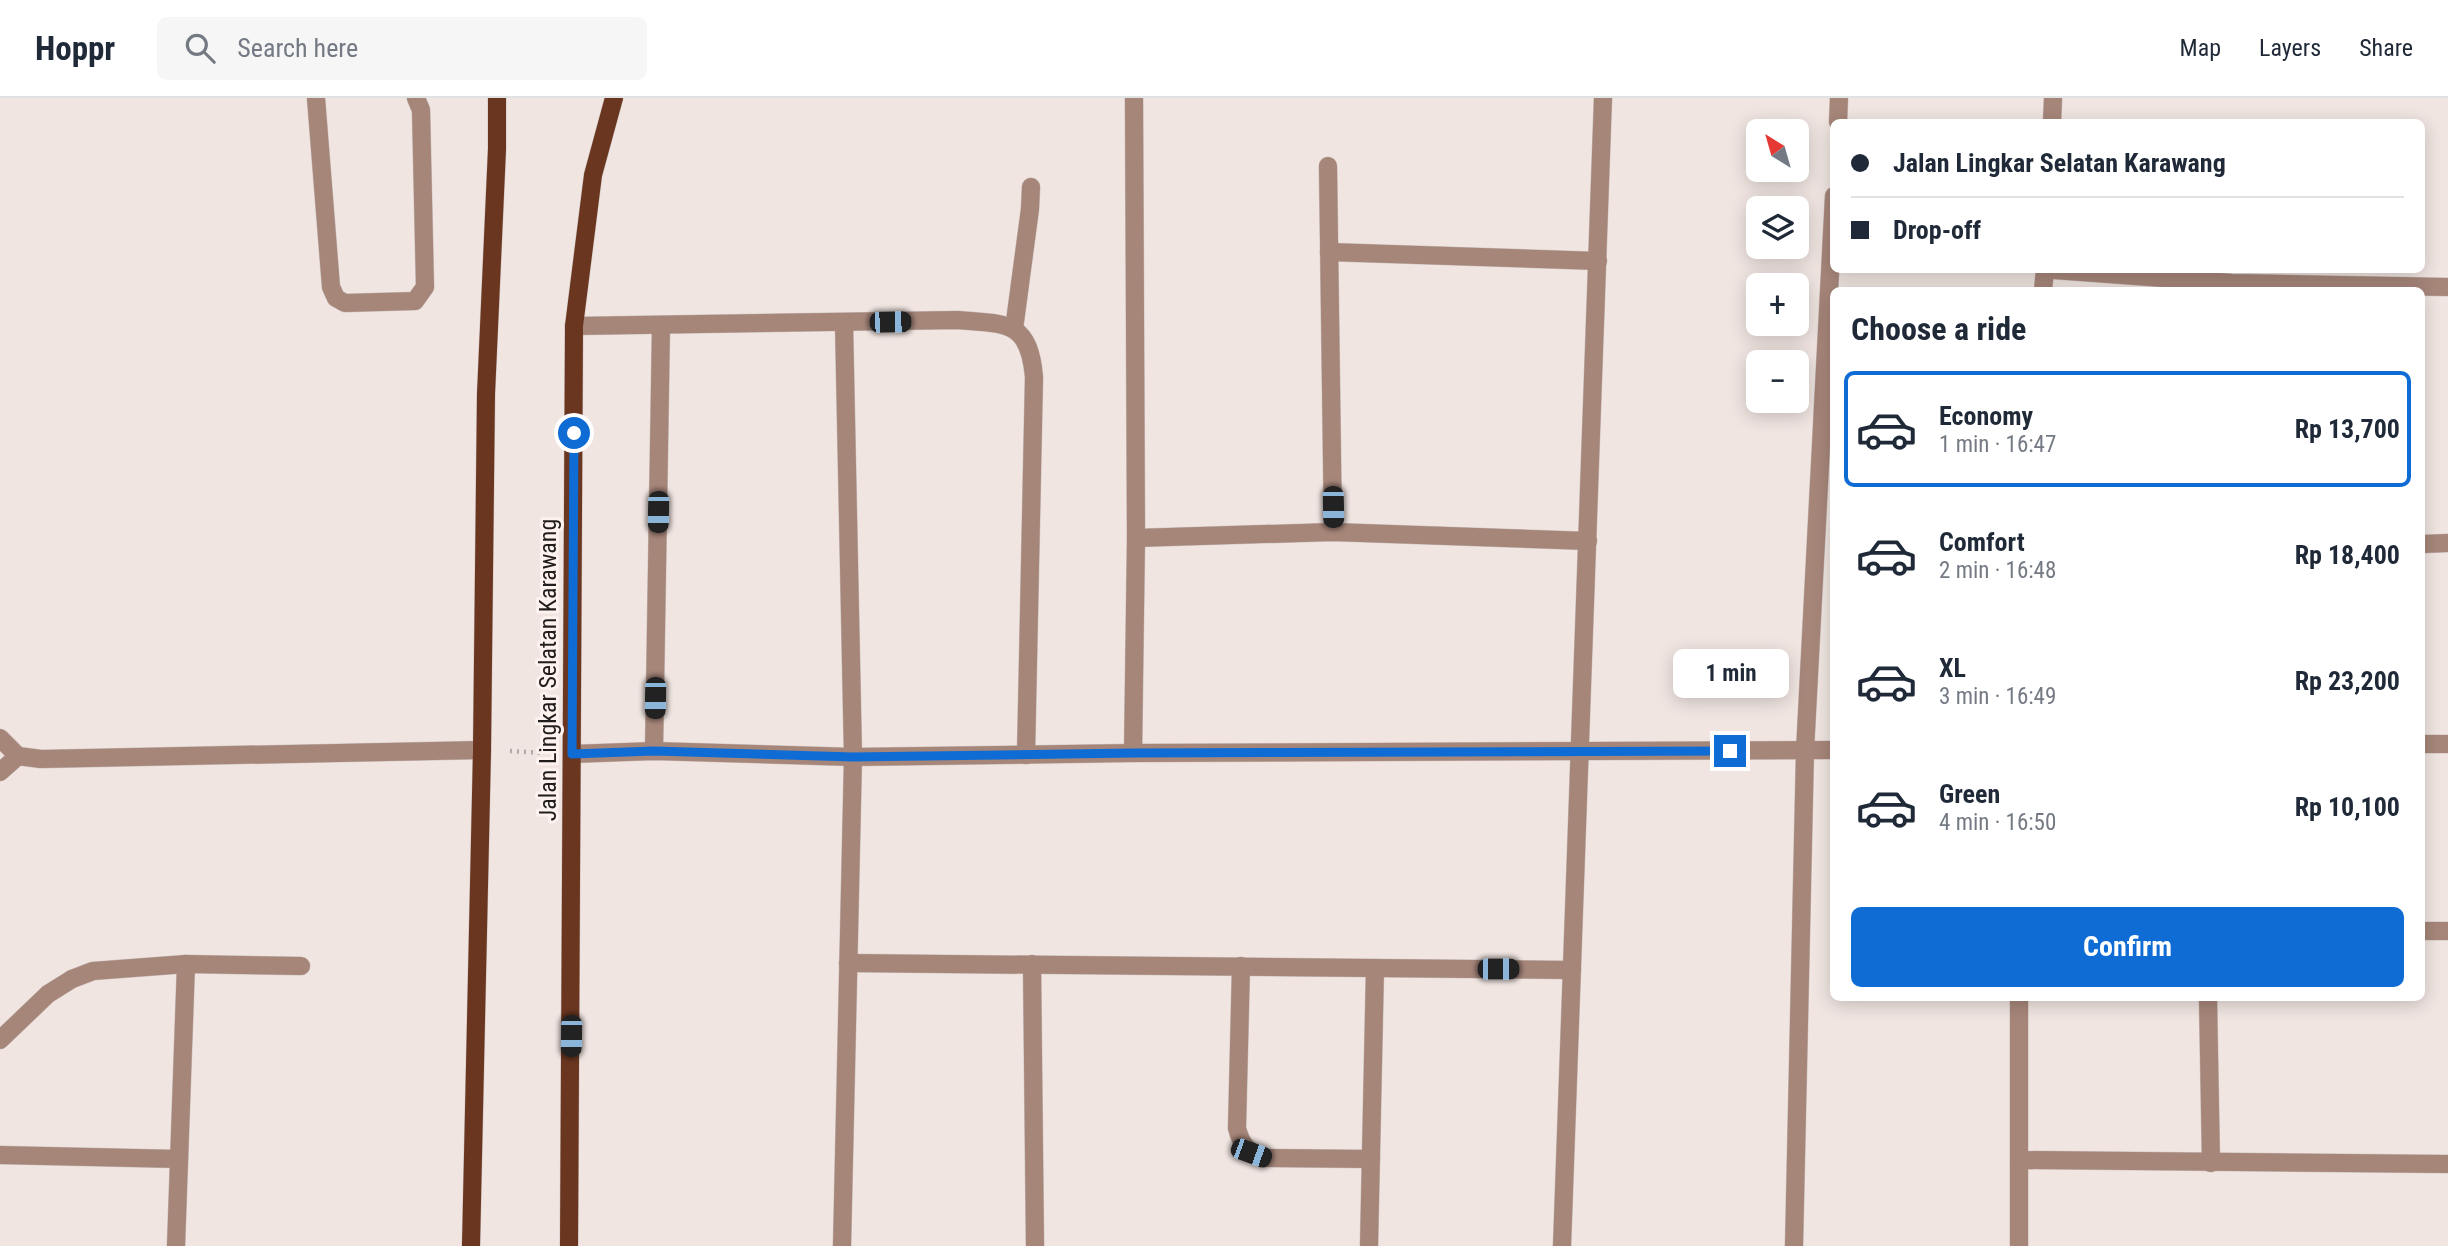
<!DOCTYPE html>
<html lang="en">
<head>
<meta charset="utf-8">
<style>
	:root { --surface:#fff; --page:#f6f6f7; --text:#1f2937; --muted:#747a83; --line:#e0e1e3; --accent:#0f6cd5 }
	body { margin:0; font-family:"Roboto Condensed",sans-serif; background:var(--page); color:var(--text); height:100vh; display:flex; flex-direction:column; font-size:26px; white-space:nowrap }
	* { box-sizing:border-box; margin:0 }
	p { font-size:23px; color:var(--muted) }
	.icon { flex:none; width:38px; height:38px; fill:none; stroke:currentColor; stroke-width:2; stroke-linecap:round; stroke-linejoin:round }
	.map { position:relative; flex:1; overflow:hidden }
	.details { position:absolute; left:1830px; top:189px; width:595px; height:714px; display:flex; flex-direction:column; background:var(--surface); border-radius:10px; box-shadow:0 4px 18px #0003 }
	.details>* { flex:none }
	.hud { position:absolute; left:1830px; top:21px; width:595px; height:154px; border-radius:10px; box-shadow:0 4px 18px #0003; display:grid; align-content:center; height:154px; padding:0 21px; background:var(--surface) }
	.needle { width:46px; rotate:323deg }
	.tools { position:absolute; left:1746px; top:21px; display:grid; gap:14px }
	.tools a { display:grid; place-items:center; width:63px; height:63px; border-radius:10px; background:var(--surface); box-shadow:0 4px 18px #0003; font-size:35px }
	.end { position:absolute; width:32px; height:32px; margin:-16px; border:9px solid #0f6cd5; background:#fff; box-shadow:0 0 0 4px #fff }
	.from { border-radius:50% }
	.bubble { position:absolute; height:49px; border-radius:10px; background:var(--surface); box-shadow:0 4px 18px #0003; font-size:23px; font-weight:700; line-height:49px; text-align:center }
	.car { position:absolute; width:21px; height:42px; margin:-21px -10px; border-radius:9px; box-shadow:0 0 5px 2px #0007; background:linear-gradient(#222 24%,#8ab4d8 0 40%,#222 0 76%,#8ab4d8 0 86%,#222 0) }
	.hud b { display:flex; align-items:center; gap:24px; height:66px; font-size:26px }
	.hud b+b { border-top:2px solid var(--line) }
	.hud i { width:18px; height:18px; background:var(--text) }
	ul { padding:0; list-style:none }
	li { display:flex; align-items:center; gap:21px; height:116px; margin:0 14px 10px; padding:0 7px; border:4px solid transparent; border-radius:10px }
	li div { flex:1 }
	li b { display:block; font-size:26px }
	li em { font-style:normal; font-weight:700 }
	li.selected { border-color:var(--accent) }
	li>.icon { width:63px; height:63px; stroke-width:1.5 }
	h2 { padding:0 21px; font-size:32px; line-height:84px }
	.button { display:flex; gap:14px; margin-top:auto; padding:14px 21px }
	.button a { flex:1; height:80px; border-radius:10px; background:var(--accent); color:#fff; font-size:28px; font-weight:700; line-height:80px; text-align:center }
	header { display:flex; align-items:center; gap:42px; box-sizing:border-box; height:98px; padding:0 35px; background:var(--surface); border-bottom:2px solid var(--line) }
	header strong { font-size:33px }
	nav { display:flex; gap:38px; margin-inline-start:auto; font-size:24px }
	.search { width:490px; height:63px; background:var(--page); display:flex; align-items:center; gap:18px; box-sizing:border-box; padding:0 24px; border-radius:10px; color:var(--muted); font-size:26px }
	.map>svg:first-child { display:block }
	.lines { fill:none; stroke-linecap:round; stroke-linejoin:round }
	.lane-casing { stroke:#cbc1be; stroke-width:19 }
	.street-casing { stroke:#cbc1be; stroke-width:19 }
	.primary-casing { stroke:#cbc1be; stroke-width:19 }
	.path { stroke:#b2a9a6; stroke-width:4.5; stroke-dasharray:2 5; stroke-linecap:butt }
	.lane { stroke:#a7867a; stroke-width:18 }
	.street { stroke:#a7867a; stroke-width:18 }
	.primary { stroke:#6b3620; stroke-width:18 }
	.route { stroke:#0f6cd5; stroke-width:9 }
	.labels { text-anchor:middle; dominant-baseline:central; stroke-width:6; stroke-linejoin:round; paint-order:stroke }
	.street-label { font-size:24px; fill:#211d1c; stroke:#fdf2ee }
</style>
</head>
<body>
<header>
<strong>Hoppr</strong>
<div class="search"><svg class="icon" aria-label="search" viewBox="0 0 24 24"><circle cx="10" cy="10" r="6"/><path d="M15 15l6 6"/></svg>Search here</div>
<nav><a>Map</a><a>Layers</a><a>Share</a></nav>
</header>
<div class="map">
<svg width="2448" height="1148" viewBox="0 0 2448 1148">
	<rect width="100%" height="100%" fill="#f0e5e1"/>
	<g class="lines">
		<defs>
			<polyline id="lane" points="316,0 331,189 336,200 345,205 415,203 425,189 421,12 416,0"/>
			<g id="street">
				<polyline points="1838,24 1839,0"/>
				<polyline points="2052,24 2053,0"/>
				<polyline points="1328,68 1333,434"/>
				<polyline points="1329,154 1598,163"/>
				<polyline points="2054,172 2232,185 2448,189"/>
				<polyline points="2043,192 2045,172"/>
				<path d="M574,228l384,-6c48,4 71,0 76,57l-8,378"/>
				<polyline points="1014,231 1030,111 1031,89"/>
				<polyline points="1136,440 1333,434 1588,443"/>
				<polyline points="2422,446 2448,445"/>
				<polyline points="0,640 18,658 41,661 482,652"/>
				<polyline points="2422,646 2448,646"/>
				<polyline points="654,653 661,228"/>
				<polyline points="1133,655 1136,440 1134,0"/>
				<polyline points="572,656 654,653 853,659 1133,655 1834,652"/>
				<polyline points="0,674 18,658"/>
				<polyline points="2422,833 2448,833"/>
				<polyline points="848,865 1572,872"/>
				<polyline points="1032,866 1035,1148"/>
				<path d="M1241,868l-4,162c4,17 11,24 28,30l106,1"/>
				<polyline points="2208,900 2211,1065"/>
				<polyline points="0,942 48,896 72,881 93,873 186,866 301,868"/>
				<polyline points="0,1057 179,1061"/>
				<polyline points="2019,1062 2448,1066"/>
				<polyline points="176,1148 186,866"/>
				<polyline points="842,1148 853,659 844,225"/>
				<polyline points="1369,1148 1375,870"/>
				<polyline points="1562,1148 1603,0"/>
				<polyline points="1794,1148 1805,653 1834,98"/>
				<polyline points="2019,1148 2019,900"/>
			</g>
			<g id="primary">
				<polyline points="471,1148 482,652 486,296 497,51 497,0"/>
				<polyline points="569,1148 574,228 593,77 614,0"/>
			</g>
		</defs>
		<!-- lane casing -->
		<use href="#lane" class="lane-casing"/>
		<!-- street casing -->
		<use href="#street" class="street-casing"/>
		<!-- primary casing -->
		<use href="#primary" class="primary-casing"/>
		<!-- path -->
		<polyline class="path" points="510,653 544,655"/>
		<!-- lane -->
		<use href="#lane" class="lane"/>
		<!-- street -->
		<use href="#street" class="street"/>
		<!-- primary -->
		<use href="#primary" class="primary"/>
	</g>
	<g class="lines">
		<!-- route -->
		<polyline class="route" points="574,335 572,656 654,653 853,659 1133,655 1730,653"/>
	</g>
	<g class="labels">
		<!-- street labels -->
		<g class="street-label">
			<text transform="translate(548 572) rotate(-90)">Jalan Lingkar Selatan Karawang</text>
		</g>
	</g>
</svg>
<div class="tools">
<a><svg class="needle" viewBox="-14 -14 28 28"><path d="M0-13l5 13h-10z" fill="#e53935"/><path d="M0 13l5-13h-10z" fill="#747a83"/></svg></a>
<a><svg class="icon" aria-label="layers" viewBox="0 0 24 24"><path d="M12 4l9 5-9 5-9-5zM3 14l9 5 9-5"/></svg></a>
<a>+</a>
<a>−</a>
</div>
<i class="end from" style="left:574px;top:335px"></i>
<i class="end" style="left:1730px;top:653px"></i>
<div class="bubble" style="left:1673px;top:551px;width:116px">1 min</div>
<i class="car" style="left:890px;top:224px;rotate:89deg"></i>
<i class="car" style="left:1333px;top:409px;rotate:179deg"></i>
<i class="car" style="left:658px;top:414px;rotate:181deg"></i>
<i class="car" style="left:655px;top:600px;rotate:181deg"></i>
<i class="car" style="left:1498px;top:871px;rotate:90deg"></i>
<i class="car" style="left:571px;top:938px;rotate:181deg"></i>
<i class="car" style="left:1251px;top:1055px;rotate:110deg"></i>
<div class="hud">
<b><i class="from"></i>Jalan Lingkar Selatan Karawang</b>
<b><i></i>Drop-off</b>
</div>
<section class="details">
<h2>Choose a ride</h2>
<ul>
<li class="selected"><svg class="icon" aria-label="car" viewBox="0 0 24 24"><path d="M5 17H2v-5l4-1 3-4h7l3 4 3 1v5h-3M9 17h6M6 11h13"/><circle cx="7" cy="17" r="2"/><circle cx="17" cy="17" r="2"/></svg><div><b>Economy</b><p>1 min · 16:47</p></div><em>Rp 13,700</em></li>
<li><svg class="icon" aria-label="car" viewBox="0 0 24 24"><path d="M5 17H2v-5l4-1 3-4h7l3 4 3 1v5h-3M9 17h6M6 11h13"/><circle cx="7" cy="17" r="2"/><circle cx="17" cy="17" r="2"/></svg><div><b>Comfort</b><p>2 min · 16:48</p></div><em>Rp 18,400</em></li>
<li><svg class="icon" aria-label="car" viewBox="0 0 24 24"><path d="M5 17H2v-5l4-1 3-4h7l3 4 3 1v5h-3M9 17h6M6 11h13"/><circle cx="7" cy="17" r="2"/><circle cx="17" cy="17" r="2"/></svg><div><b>XL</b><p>3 min · 16:49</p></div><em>Rp 23,200</em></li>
<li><svg class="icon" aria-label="car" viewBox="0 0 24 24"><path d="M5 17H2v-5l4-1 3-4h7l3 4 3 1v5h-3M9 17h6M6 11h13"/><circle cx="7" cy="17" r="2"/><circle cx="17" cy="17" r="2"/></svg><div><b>Green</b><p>4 min · 16:50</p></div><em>Rp 10,100</em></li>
</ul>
<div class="button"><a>Confirm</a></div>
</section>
</div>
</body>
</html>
